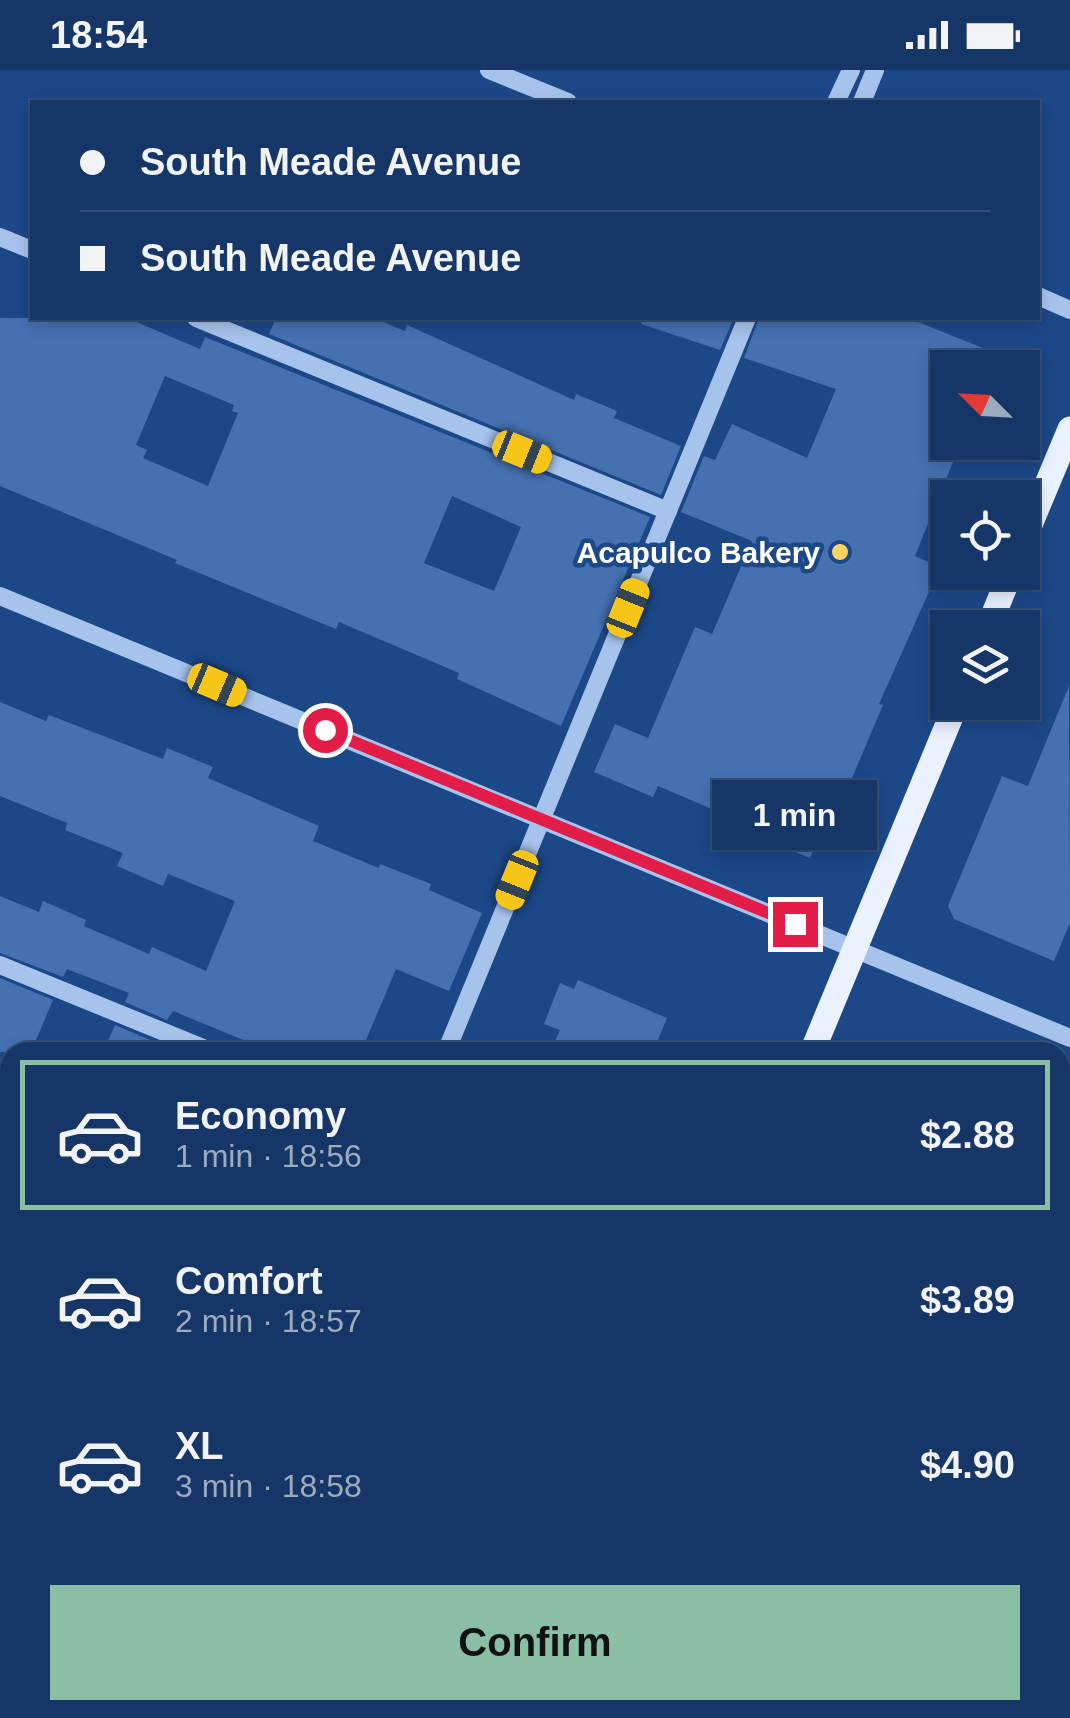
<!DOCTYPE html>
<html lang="en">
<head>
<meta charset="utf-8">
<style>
	:root { --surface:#153666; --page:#1e3e6c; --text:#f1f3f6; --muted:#9dabbf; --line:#34507a; --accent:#8abfa5 }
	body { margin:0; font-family:Arial,sans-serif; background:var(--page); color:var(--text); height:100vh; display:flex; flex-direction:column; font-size:38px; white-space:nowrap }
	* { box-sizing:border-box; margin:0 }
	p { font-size:32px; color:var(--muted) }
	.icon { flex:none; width:55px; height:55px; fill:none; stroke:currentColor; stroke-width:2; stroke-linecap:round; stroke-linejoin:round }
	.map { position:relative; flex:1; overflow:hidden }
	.details { position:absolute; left:0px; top:972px; width:1070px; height:678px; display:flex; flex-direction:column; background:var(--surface); border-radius:30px 30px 0 0; box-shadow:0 5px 15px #0003,0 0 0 2px var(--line) }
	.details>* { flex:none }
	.guide { position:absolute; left:30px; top:30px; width:1010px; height:220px; border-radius:0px; box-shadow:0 5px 15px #0003,0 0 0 2px var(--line); display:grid; align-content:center; height:220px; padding:0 50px; background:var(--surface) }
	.needle { width:65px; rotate:294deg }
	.controls { position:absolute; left:930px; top:280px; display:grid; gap:20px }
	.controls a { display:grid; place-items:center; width:110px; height:110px; border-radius:0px; background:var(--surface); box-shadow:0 5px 15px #0003,0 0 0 2px var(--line); font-size:50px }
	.end { position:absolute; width:45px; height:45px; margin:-22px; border:12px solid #e11d48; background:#fff; box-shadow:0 0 0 5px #fff }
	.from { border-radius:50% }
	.bubble { position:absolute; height:70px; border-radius:0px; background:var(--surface); box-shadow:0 5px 15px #0003,0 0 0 2px var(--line); font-size:32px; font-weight:600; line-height:70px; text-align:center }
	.car { position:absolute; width:30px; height:60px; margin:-30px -15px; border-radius:12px; box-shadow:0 0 8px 2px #0007; background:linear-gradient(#f5c518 24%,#345 0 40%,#f5c518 0 76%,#345 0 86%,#f5c518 0) }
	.guide b { display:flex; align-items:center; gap:35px; height:95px; font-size:38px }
	.guide b+b { border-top:2px solid var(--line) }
	.guide i { width:25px; height:25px; background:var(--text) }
	ul { padding:18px 0 0; list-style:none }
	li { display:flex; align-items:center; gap:30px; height:150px; margin:0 20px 15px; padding:0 30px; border:5px solid transparent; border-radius:0px }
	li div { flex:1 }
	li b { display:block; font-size:38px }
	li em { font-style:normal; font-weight:600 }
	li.selected { border-color:var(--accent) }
	li>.icon { width:90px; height:90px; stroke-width:1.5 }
	.primary-button { display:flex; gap:20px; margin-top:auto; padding:20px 50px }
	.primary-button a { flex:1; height:115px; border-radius:0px; background:var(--accent); color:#111; font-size:40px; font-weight:600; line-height:115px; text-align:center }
	.status { display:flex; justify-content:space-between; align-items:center; height:70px; padding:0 50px; background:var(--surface); direction:ltr }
	.status svg { height:28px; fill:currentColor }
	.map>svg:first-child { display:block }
	.building { fill:#4571b1; fill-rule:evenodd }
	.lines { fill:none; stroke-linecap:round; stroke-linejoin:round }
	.minor { stroke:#a6c3eb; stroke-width:18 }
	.major { stroke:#ebf2ff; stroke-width:25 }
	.route { stroke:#e11d48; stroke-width:12 }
	.poi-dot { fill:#fcd463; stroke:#1c4888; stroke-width:4 }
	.labels { text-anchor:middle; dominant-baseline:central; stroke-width:9; stroke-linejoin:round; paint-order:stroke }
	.poi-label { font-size:30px; font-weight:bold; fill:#fff; stroke:#1c4888; text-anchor:end }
</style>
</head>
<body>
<div class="status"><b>18:54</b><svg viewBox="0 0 49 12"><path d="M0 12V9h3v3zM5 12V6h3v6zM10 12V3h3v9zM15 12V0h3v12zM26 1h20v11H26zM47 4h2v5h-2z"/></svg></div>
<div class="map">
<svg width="1070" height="1648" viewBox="0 0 1070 1648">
	<rect width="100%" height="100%" fill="#1c4888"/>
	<!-- building -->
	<g class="building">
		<path d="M0,248h127l73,31 5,-12 445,180 -89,209 -104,-47 2,-6 -120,-51 -3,7 -161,-66 2,-3 -177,-74zM165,306l69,29 -2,6 6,2 -30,73 -65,-28 4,-8 -11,-5zM452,426l69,31 -27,64 -70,-28z"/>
		<polygon points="276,248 373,248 405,261 407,255 574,330 576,324 617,341 614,348 681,376 661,425 269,264"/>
		<polygon points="642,248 734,248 720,280 641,254"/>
		<polygon points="759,248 908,248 1028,296 948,298 948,372 961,372 915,486 940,497 879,634 883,635 844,727 836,724 810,788 730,756 733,748 658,716 653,727 594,702 615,654 648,668 695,557 712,564 752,471 681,442 704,386 715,390 732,354 807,388 836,319 744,288"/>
		<polygon points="1069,616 1070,853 1054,891 954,849 948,836 1002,706 1028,716"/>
		<polygon points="0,632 46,651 49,645 163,689 167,678 213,697 208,708 319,756 313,771 379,798 380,794 431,814 429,820 482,843 449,921 396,899 361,982 272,982 173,941 167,950 125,932 129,923 67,899 63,907 0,883 0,826 39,842 43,831 86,850 84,856 149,884 152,877 206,901 235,831 168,804 163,816 117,796 123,783 65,760 67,753 0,726"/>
		<polygon points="0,908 53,930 31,982 0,982"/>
		<polygon points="578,910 667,948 653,982 550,982 560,960 544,954 560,913 574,919"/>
		<polygon points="115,955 157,973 153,982 103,982"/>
	</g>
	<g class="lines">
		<!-- minor -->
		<g class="minor">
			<polyline points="489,0 568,32"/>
			<polyline points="836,32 851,0"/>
			<polyline points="862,32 875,0"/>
			<polyline points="0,167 32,180"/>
			<polyline points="1038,226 1070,240"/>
			<polyline points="196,248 668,441"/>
			<polyline points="0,526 1070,968"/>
			<polyline points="0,895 213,982"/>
			<polyline points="446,982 747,248"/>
			<polyline points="1060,1204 1070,1180"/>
			<polyline points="0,1268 10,1272"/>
			<polyline points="0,1628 10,1632"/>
			<polyline points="30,1640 49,1648"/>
			<polyline points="171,1648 175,1640"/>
			<polyline points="876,1648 879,1640"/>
		</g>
		<!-- major -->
		<g class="major">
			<polyline points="1022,474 1070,359"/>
			<polyline points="988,558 1011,502"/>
			<polyline points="812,982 957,632"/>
			<polyline points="535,1648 539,1640"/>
		</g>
	</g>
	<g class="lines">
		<!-- route -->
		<polyline class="route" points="325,660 795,854"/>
	</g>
	<!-- markers -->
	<circle class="poi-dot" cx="840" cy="482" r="10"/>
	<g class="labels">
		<!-- poi labels -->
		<g class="poi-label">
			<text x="820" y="482">Acapulco Bakery</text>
		</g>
	</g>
</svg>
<div class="controls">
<a><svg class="needle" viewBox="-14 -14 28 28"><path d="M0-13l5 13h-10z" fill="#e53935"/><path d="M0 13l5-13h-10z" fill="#9dabbf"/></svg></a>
<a><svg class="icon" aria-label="locate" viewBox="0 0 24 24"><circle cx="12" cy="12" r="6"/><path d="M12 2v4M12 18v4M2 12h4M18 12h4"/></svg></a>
<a><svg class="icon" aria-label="layers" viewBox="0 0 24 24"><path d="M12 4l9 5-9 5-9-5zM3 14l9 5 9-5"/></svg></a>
</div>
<i class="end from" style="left:325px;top:660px"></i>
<i class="end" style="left:795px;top:854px"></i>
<div class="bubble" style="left:712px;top:710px;width:165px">1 min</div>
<i class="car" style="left:522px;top:382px;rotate:112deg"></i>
<i class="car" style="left:628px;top:538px;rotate:22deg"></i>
<i class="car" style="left:217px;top:615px;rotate:113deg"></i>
<i class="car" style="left:517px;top:810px;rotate:202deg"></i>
<div class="guide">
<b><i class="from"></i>South Meade Avenue</b>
<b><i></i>South Meade Avenue</b>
</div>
<section class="details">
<ul>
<li class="selected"><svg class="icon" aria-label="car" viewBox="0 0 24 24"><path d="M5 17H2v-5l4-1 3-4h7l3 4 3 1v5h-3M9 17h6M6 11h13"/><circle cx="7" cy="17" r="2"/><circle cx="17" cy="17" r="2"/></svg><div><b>Economy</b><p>1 min · 18:56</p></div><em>$2.88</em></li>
<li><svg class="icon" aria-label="car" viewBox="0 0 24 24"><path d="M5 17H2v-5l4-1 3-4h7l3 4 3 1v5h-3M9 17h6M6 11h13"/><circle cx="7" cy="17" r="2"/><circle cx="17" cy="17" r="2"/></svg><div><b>Comfort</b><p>2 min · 18:57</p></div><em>$3.89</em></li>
<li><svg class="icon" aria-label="car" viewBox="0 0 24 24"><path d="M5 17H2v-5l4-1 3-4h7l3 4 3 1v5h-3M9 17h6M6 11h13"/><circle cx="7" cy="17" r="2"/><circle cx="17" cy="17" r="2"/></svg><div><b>XL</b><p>3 min · 18:58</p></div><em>$4.90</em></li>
</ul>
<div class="primary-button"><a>Confirm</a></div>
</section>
</div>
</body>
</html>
